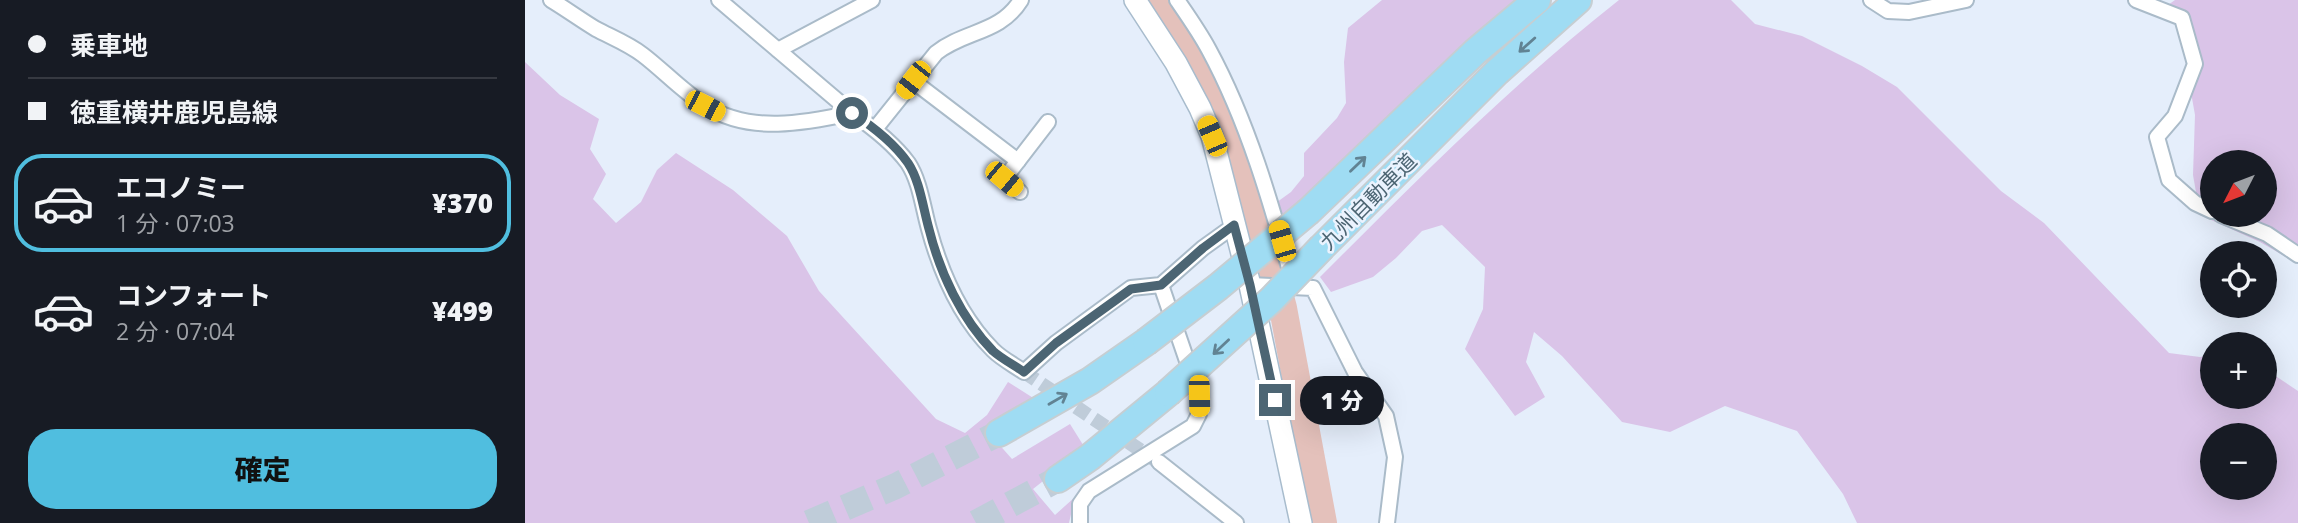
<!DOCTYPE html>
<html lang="ja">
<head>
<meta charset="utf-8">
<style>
	:root { --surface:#171b24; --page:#242831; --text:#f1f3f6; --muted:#9ea1a6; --line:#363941; --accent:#50bedf }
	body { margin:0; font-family:"Open Sans","Noto Sans JP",sans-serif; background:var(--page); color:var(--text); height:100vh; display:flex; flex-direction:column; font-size:26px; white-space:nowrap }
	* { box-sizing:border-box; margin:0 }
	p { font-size:23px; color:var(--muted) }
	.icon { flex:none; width:38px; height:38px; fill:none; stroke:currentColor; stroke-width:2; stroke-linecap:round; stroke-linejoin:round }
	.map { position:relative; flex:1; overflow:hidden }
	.side { display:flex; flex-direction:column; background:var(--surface); width:525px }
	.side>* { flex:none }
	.guide { display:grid; align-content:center; height:154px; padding:0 28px; background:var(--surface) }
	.needle { width:46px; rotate:228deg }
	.tools { position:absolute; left:1675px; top:150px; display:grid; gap:14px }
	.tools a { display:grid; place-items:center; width:77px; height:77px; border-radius:50%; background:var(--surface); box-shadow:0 7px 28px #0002; font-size:35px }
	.end { position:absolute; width:32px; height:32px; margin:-16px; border:9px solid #4c6573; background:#fff; box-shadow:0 0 0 4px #fff }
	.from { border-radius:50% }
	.bubble { position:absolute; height:49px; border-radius:24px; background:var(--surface); box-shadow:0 7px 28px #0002; font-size:23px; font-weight:800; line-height:49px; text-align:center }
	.car { position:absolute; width:21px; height:42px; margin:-21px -10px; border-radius:9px; box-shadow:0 0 5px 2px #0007; background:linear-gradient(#f5c518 24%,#345 0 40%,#f5c518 0 76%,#345 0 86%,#f5c518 0) }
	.guide b { display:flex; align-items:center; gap:24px; height:66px; font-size:26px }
	.guide b+b { border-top:2px solid var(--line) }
	.guide i { width:18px; height:18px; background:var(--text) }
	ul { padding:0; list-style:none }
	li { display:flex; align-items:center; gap:21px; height:98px; margin:0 14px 10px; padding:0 14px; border:4px solid transparent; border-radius:28px }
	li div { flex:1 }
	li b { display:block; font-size:26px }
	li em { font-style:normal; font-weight:800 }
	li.current { border-color:var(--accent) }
	li>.icon { width:63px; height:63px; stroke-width:1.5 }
	.primary-button { display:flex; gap:14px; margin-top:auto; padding:14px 28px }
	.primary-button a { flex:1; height:80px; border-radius:28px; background:var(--accent); color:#111; font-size:28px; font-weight:800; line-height:80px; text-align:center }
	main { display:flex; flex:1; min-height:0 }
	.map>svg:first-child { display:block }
	.green { fill:#dac4e8; fill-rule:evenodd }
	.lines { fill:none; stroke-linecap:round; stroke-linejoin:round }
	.river { stroke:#e4c1bb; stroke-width:28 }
	.minor-tunnel { stroke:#bfccd9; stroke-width:14; stroke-dasharray:14 7; stroke-linecap:butt }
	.motorway-tunnel { stroke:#bfccd9; stroke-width:26; stroke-dasharray:26 13; stroke-linecap:butt }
	.minor-casing { stroke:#aabbc9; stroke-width:18 }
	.secondary-casing { stroke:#a8bccd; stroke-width:24 }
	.motorway-casing { stroke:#c6ced2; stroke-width:30 }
	.minor { stroke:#fff; stroke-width:14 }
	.secondary { stroke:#fff; stroke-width:21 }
	.motorway { stroke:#9fdcf3; stroke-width:26 }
	.motorway-bridge-casing { stroke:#c6ced2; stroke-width:30; stroke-linecap:butt }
	.motorway-bridge { stroke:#9fdcf3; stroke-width:26 }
	.oneway { stroke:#618393 }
	.route { stroke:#4c6573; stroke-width:9 }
	.labels { text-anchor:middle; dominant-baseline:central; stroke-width:5; stroke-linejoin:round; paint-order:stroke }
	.street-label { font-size:21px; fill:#4c6573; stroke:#ebf3fe }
</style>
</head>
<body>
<main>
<section class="side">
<div class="guide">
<b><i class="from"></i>乗車地</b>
<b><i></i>徳重横井鹿児島線</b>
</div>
<ul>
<li class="current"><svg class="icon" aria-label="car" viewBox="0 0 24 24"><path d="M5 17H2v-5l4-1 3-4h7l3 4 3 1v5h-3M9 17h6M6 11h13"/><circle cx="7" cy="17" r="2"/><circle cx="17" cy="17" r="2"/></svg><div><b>エコノミー</b><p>1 分 · 07:03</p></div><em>¥370</em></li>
<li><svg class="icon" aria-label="car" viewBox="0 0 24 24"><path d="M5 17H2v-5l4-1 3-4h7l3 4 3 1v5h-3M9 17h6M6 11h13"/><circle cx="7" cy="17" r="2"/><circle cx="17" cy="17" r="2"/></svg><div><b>コンフォート</b><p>2 分 · 07:04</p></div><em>¥499</em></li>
</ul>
<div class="primary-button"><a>確定</a></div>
</section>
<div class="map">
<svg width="1773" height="523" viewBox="0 0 1773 523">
	<rect width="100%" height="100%" fill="#e5eefb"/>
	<!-- green -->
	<g class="green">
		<polygon points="857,0 998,0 754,222 748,205 766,192 779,176 779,153 812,118 821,103 819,62 823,28"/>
		<path d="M1094,0h112l24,24 47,12 60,30 35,21 104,104 43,32 125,130 31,4 12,-2v42h53v-28l33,22v132h-441l-14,-29 -46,-63 -72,-25 -55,26 -48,-10 -60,-66 -28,-24 -8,30 19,35 -30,19 -50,-67 18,-40 2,-42 -43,-42 -20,6 -26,27 -23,19 -42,15 -11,-15c96,-96 192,-193 299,-277zM1687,436h53v52h-53z"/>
		<path d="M1650,0h123v264l-38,-22 -60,-27 -7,-40 2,-60 -13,-73 -14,-37zM1687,163h53v52h-53z"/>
		<polygon points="0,62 35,95 74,119 65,149 81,174 68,199 91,223 116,202 132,170 151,153 208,190 262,236 294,291 411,419 440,433 462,415 483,382 513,401 463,432 487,459 545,424 560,448 508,489 530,515 550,497 544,523 0,523"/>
	</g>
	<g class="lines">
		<!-- river -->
		<polyline class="river" points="638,0 676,59 699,111 730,205 758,308 798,523"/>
		<!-- minor-tunnel -->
		<polyline class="minor-tunnel" points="499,372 630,460"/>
		<!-- motorway-tunnel -->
		<g class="motorway-tunnel">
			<polyline points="284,523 371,486 474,433"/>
			<polyline points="451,523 533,479"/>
		</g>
		<defs>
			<g id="minor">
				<path d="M26,0c15,9 30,20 45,29 15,8 33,15 47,26 21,16 40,37 63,51 44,28 99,17 146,7"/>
				<path d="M194,0l133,113c19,13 42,31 56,50 12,18 15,45 21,66 12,44 32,89 64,121 9,9 21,15 31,22l32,-29 75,-55 30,-3 42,-37 32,-23"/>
				<path d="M652,0c11,16 23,33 32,50 39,72 62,153 84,232"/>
				<polyline points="1346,0 1363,11 1384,12 1441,0"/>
				<polyline points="1611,0 1657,18 1670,64 1650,116 1632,137 1644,180 1670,203 1687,211"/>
				<polyline points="253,50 347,0"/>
				<polyline points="388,81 493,161"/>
				<path d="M350,129l61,-76c29,-23 64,-19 85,-53"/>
				<polyline points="495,192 479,179 523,122"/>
				<polyline points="1696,215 1742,234 1773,255"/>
				<polyline points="725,285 788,288 830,372 861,416 870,457 862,523"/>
				<polyline points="634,462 711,523"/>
				<polyline points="555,523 555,504 564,491 668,426 674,414 674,396 636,285"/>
			</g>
			<polyline id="secondary" points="610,0 651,63 675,108 687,136 725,285 776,523"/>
			<g id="motorway">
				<polyline points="784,211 950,52 1012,0"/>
				<polyline points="797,247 972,72 1053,0"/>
				<polyline points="474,433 565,381 621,342"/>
				<polyline points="533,479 565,457 643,393"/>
			</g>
		</defs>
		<!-- minor casing -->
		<use href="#minor" class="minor-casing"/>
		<!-- secondary casing -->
		<use href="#secondary" class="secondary-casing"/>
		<!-- motorway casing -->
		<use href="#motorway" class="motorway-casing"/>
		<!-- minor -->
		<use href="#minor" class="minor"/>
		<!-- secondary -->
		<use href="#secondary" class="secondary"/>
		<!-- motorway -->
		<use href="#motorway" class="motorway"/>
		<defs>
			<g id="motorway-bridge">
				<polyline points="621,342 693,287 784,211"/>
				<polyline points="643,393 746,300 797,247"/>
			</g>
		</defs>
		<!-- motorway-bridge casing -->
		<use href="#motorway-bridge" class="motorway-bridge-casing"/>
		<!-- motorway-bridge -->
		<use href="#motorway-bridge" class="motorway-bridge"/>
	</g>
	<!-- one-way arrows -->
	<defs><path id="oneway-shaft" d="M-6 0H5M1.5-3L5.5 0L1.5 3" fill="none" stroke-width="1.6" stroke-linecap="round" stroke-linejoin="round" transform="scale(1.75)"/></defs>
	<g class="oneway">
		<use href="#oneway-shaft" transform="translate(1002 45) rotate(138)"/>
		<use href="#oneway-shaft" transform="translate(833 164) rotate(-44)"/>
		<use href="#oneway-shaft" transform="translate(696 347) rotate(137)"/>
		<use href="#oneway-shaft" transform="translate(533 399) rotate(-30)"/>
	</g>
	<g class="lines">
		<!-- route -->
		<path class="route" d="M327,113c20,13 42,30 56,50 12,18 15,45 21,66 11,44 32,89 64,122 9,8 21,14 31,21l32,-29 75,-54 30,-4 42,-37 31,-23 16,60 25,115"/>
	</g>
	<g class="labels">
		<!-- street labels -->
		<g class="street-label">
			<text transform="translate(843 201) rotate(-45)">九州自動車道</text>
		</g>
	</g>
</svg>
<div class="tools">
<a><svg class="needle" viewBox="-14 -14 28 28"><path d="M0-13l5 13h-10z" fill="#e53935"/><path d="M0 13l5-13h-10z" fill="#9ea1a6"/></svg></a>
<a><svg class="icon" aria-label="locate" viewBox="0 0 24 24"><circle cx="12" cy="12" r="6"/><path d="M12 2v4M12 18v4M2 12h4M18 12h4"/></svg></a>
<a>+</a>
<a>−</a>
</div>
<i class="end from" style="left:327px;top:113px"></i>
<i class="end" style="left:750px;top:400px"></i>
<div class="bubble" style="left:775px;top:376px;width:84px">1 分</div>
<i class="car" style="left:388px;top:80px;rotate:218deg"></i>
<i class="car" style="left:180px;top:106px;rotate:117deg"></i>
<i class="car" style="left:687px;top:136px;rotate:337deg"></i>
<i class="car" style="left:479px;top:179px;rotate:130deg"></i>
<i class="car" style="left:757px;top:241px;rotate:344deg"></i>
<i class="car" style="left:674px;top:396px;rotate:179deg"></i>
</div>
</main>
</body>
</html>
